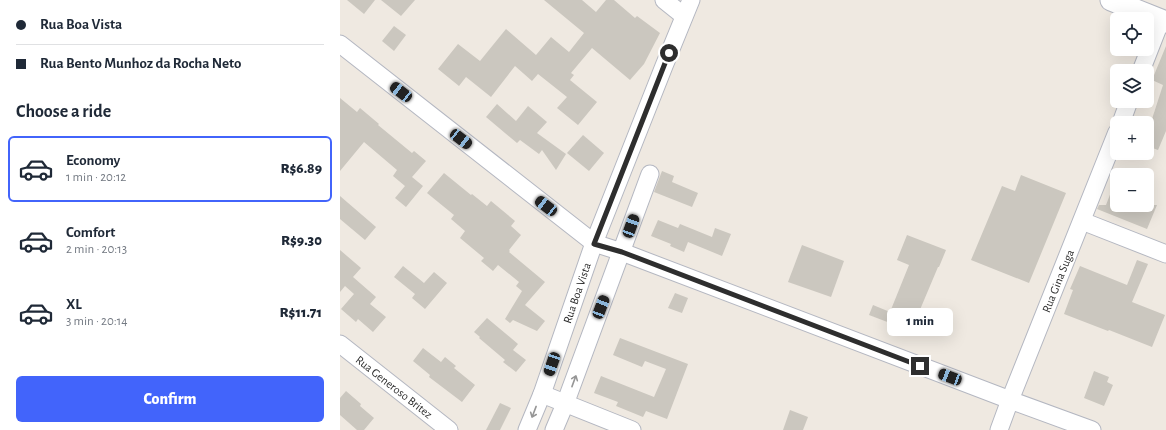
<!DOCTYPE html>
<html lang="en">
<head>
<meta charset="utf-8">
<style>
	:root { --surface:#fff; --page:#f6f6f7; --text:#1f2937; --muted:#747a83; --line:#e0e1e3; --accent:#4264fb }
	body { margin:0; font-family:"Alegreya Sans",sans-serif; background:var(--page); color:var(--text); height:100vh; display:flex; flex-direction:column; font-size:15px; white-space:nowrap }
	* { box-sizing:border-box; margin:0 }
	p { font-size:13px; color:var(--muted) }
	.icon { flex:none; width:22px; height:22px; fill:none; stroke:currentColor; stroke-width:2; stroke-linecap:round; stroke-linejoin:round }
	.map { position:relative; flex:1; overflow:hidden }
	.side { display:flex; flex-direction:column; background:var(--surface); width:340px }
	.side>* { flex:none }
	.banner { display:grid; align-content:center; height:88px; padding:0 16px; background:var(--surface) }
	.controls { position:absolute; left:770px; top:12px; display:grid; gap:8px }
	.controls a { display:grid; place-items:center; width:44px; height:44px; border-radius:6px; background:var(--surface); box-shadow:0 4px 16px #0002; font-size:20px }
	.end { position:absolute; width:18px; height:18px; margin:-9px; border:5px solid #2e2e2e; background:#fff; box-shadow:0 0 0 2px #fff }
	.from { border-radius:50% }
	.bubble { position:absolute; height:28px; border-radius:6px; background:var(--surface); box-shadow:0 4px 16px #0002; font-size:13px; font-weight:800; line-height:28px; text-align:center }
	.car { position:absolute; width:12px; height:24px; margin:-12px -6px; border-radius:5px; box-shadow:0 0 3px 1px #0007; background:linear-gradient(#222 24%,#8ab4d8 0 40%,#222 0 76%,#8ab4d8 0 86%,#222 0) }
	.banner b { display:flex; align-items:center; gap:14px; height:38px; font-size:15px }
	.banner b+b { border-top:1px solid var(--line) }
	.banner i { width:10px; height:10px; background:var(--text) }
	ul { padding:0; list-style:none }
	li { display:flex; align-items:center; gap:12px; height:66px; margin:0 8px 6px; padding:0 8px; border:2px solid transparent; border-radius:6px }
	li div { flex:1 }
	li b { display:block; font-size:15px }
	li em { font-style:normal; font-weight:800 }
	li.current { border-color:var(--accent) }
	li>.icon { width:36px; height:36px; stroke-width:1.5 }
	h2 { padding:0 16px; font-size:18px; line-height:48px }
	.primary-button { display:flex; gap:8px; margin-top:auto; padding:8px 16px }
	.primary-button a { flex:1; height:46px; border-radius:6px; background:var(--accent); color:#fff; font-size:16px; font-weight:800; line-height:46px; text-align:center }
	main { display:flex; flex:1; min-height:0 }
	.map>svg:first-child { display:block }
	.building { fill:#cbc7bf }
	.lines { fill:none; stroke-linecap:round; stroke-linejoin:round }
	.minor-casing { stroke:#b4b7c1; stroke-width:19 }
	.tertiary-casing { stroke:#b4b7c1; stroke-width:23 }
	.minor { stroke:#fff; stroke-width:17 }
	.tertiary { stroke:#fff; stroke-width:21 }
	.oneway { stroke:#969696 }
	.route { stroke:#2e2e2e; stroke-width:5 }
	.labels { text-anchor:middle; dominant-baseline:central; stroke-width:3; stroke-linejoin:round; paint-order:stroke }
	.street-label { font-size:12px; fill:#2e2e2e; stroke:#fff }
</style>
</head>
<body>
<main>
<section class="side">
<div class="banner">
<b><i class="from"></i>Rua Boa Vista</b>
<b><i></i>Rua Bento Munhoz da Rocha Neto</b>
</div>
<h2>Choose a ride</h2>
<ul>
<li class="current"><svg class="icon" aria-label="car" viewBox="0 0 24 24"><path d="M5 17H2v-5l4-1 3-4h7l3 4 3 1v5h-3M9 17h6M6 11h13"/><circle cx="7" cy="17" r="2"/><circle cx="17" cy="17" r="2"/></svg><div><b>Economy</b><p>1 min · 20:12</p></div><em>R$6.89</em></li>
<li><svg class="icon" aria-label="car" viewBox="0 0 24 24"><path d="M5 17H2v-5l4-1 3-4h7l3 4 3 1v5h-3M9 17h6M6 11h13"/><circle cx="7" cy="17" r="2"/><circle cx="17" cy="17" r="2"/></svg><div><b>Comfort</b><p>2 min · 20:13</p></div><em>R$9.30</em></li>
<li><svg class="icon" aria-label="car" viewBox="0 0 24 24"><path d="M5 17H2v-5l4-1 3-4h7l3 4 3 1v5h-3M9 17h6M6 11h13"/><circle cx="7" cy="17" r="2"/><circle cx="17" cy="17" r="2"/></svg><div><b>XL</b><p>3 min · 20:14</p></div><em>R$11.71</em></li>
</ul>
<div class="primary-button"><a>Confirm</a></div>
</section>
<div class="map">
<svg width="826" height="430" viewBox="0 0 826 430">
	<rect width="100%" height="100%" fill="#efe9e1"/>
	<!-- building -->
	<g class="building">
		<polygon points="7,0 35,0 24,14"/>
		<polygon points="41,0 75,0 61,16"/>
		<polygon points="204,0 242,0 256,12 266,0 274,0 295,18 297,16 320,33 304,64 290,80 252,48 231,73 234,75 230,80 257,102 238,125 217,108 227,97 198,74 192,81 175,66 151,97 126,77 119,86 98,69 118,44 140,61 166,29 196,55 211,37 229,52 244,33"/>
		<polygon points="54,26 66,35 54,51 42,41"/>
		<polygon points="826,46 826,131 818,150 807,146 807,117 812,119 823,85 812,80"/>
		<polygon points="0,98 17,112 20,108 39,124 38,125 72,153 74,151 86,161 72,177 83,186 66,207 55,198 65,186 53,176 57,170 24,142 0,171"/>
		<polygon points="157,104 176,121 188,106 207,122 197,133 226,154 216,170 202,150 199,154 180,140 177,143 146,117"/>
		<polygon points="243,135 264,153 249,171 227,153"/>
		<polygon points="322,171 334,176 332,182 358,193 352,207 314,192"/>
		<polygon points="104,173 131,195 132,194 147,206 151,201 175,221 171,226 181,235 169,250 170,251 169,252 205,282 185,305 205,321 197,331 173,320 170,323 165,319 182,291 176,286 179,282 158,265 153,271 141,261 144,258 120,238 125,231 111,219 114,215 87,193"/>
		<polygon points="681,175 726,193 689,283 631,260 662,186 675,191"/>
		<polygon points="776,179 777,205 817,205 807,229 757,209 759,205 766,205"/>
		<polygon points="0,196 36,227 25,240 0,219"/>
		<polygon points="318,220 338,228 340,224 372,237 375,228 391,234 382,256 348,242 344,252 330,246 331,244 311,236"/>
		<polygon points="567,235 606,250 599,267 598,267 571,331 529,315 533,305 550,312 569,265 557,260"/>
		<polygon points="462,245 504,261 491,297 448,282"/>
		<polygon points="0,250 21,268 13,277 36,297 30,304 46,317 33,332 18,319 16,322 1,309 14,294 5,286 0,292"/>
		<polygon points="797,260 808,264 792,302 825,315 812,347 769,330 768,331 724,314 733,290 730,289 740,266 787,285"/>
		<polygon points="63,266 84,283 94,272 107,283 85,309 72,298 75,294 54,277"/>
		<polygon points="335,293 348,298 342,313 328,308"/>
		<polygon points="147,318 178,344 173,350 186,360 176,372 163,362 165,360 139,338 140,337 134,332"/>
		<polygon points="280,338 348,364 327,419 306,411 303,417 276,406 278,402 254,393 261,376 314,397 326,369 305,361 302,367 273,355"/>
		<polygon points="83,348 101,362 105,357 116,366 114,368 135,385 122,402 89,377 90,375 73,361"/>
		<polygon points="754,371 769,377 767,382 773,385 764,406 744,398"/>
		<polygon points="6,391 21,404 20,406 34,418 24,430 17,430 0,415 0,398"/>
		<polygon points="160,403 171,408 160,430 146,430"/>
		<polygon points="450,410 468,417 463,430 443,430"/>
	</g>
	<g class="lines">
		<defs>
			<g id="minor">
				<polyline points="324,0 344,16"/>
				<polyline points="0,44 254,243 282,252 670,400 752,430"/>
				<polyline points="801,71 821,20"/>
				<polyline points="781,123 789,101"/>
				<polyline points="742,221 826,254"/>
				<polyline points="0,344 109,430"/>
				<polyline points="202,394 292,430"/>
				<polyline points="187,430 202,394 254,243 324,66 351,0"/>
				<polyline points="214,430 225,404 310,174"/>
				<polyline points="659,430 670,400 777,132"/>
			</g>
			<polyline id="tertiary" points="771,0 826,22"/>
		</defs>
		<!-- minor casing -->
		<use href="#minor" class="minor-casing"/>
		<!-- tertiary casing -->
		<use href="#tertiary" class="tertiary-casing"/>
		<!-- minor -->
		<use href="#minor" class="minor"/>
		<!-- tertiary -->
		<use href="#tertiary" class="tertiary"/>
	</g>
	<!-- one-way arrows -->
	<defs><path id="oneway-shaft" d="M-6 0H5M1.5-3L5.5 0L1.5 3" fill="none" stroke-width="1.6" stroke-linecap="round" stroke-linejoin="round"/></defs>
	<g class="oneway">
		<use href="#oneway-shaft" transform="translate(234 381) rotate(-70)"/>
		<use href="#oneway-shaft" transform="translate(194 412) rotate(111)"/>
	</g>
	<g class="lines">
		<!-- route -->
		<polyline class="route" points="329,53 254,244 282,252 580,366"/>
	</g>
	<g class="labels">
		<!-- street labels -->
		<g class="street-label">
			<text transform="translate(718 281) rotate(-68)">Rua Gina Suga</text>
			<text transform="translate(237 293) rotate(-71)">Rua Boa Vista</text>
			<text transform="translate(54 387) rotate(38)">Rua Generoso Britez</text>
		</g>
	</g>
</svg>
<div class="controls">
<a><svg class="icon" aria-label="locate" viewBox="0 0 24 24"><circle cx="12" cy="12" r="6"/><path d="M12 2v4M12 18v4M2 12h4M18 12h4"/></svg></a>
<a><svg class="icon" aria-label="layers" viewBox="0 0 24 24"><path d="M12 4l9 5-9 5-9-5zM3 14l9 5 9-5"/></svg></a>
<a>+</a>
<a>−</a>
</div>
<i class="end from" style="left:329px;top:53px"></i>
<i class="end" style="left:580px;top:366px"></i>
<div class="bubble" style="left:547px;top:308px;width:66px">1 min</div>
<i class="car" style="left:61px;top:92px;rotate:308deg"></i>
<i class="car" style="left:121px;top:139px;rotate:128deg"></i>
<i class="car" style="left:206px;top:206px;rotate:308deg"></i>
<i class="car" style="left:291px;top:226px;rotate:20deg"></i>
<i class="car" style="left:261px;top:307px;rotate:21deg"></i>
<i class="car" style="left:212px;top:364px;rotate:199deg"></i>
<i class="car" style="left:610px;top:377px;rotate:291deg"></i>
</div>
</main>
</body>
</html>
